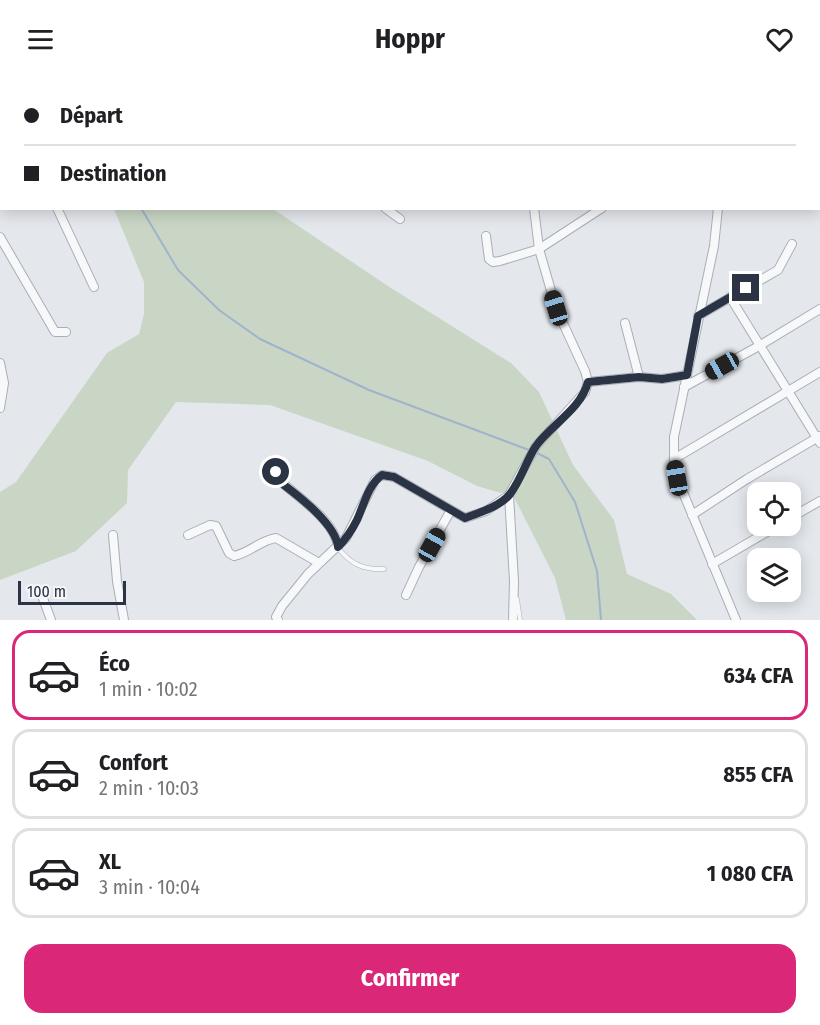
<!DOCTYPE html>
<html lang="fr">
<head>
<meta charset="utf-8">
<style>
	:root { --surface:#fff; --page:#f2f2f2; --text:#202124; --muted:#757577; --line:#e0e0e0; --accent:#db2777 }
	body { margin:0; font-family:"Fira Sans Condensed",sans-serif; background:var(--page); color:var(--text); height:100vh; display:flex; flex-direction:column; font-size:22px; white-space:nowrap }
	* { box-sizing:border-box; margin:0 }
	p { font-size:20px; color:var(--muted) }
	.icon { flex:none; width:33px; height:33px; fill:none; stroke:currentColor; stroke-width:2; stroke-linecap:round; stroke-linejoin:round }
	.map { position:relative; height:542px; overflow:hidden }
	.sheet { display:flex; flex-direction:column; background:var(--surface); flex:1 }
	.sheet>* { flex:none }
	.top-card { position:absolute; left:0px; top:0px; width:820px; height:132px; box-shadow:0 3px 15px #0003; display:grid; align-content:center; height:132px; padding:0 24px; background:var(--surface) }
	.controls { position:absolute; left:747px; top:404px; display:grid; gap:12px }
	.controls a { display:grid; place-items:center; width:54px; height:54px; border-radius:12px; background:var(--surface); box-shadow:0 3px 15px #0003; font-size:30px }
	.scale { position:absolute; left:18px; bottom:15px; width:108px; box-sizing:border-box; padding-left:6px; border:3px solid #2b3445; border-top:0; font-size:16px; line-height:21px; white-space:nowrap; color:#2b3445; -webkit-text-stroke:4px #f4f6f9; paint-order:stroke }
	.end { position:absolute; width:27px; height:27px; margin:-14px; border:8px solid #2b3445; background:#fff; box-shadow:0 0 0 3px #fff }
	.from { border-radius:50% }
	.car { position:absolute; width:18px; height:36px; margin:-18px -9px; border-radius:8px; box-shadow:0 0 4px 2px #0007; background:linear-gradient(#222 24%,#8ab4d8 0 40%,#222 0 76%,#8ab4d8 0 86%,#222 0) }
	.top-card b { display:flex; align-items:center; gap:21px; height:57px; font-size:22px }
	.top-card b+b { border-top:2px solid var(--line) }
	.top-card i { width:15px; height:15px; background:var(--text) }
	ul { padding:10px 0 0; list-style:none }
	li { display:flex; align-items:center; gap:18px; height:90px; margin:0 12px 9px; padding:0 12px; border:3px solid var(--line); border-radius:18px }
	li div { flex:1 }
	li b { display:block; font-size:22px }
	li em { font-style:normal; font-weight:700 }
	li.active { border-color:var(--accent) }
	li>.icon { width:54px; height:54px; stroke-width:1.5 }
	.primary-button { display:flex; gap:12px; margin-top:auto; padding:12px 24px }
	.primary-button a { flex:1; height:69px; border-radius:18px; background:var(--accent); color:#fff; font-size:24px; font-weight:700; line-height:69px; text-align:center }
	header { display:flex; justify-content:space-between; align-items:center; height:78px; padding:0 24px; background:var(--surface); font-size:27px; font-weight:700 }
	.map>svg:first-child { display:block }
	.green { fill:#c9d6c5 }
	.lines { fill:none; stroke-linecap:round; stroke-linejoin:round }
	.stream { stroke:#9fb4cc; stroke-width:2 }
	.lane-casing { stroke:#a9aeb7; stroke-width:5 }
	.street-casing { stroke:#a9aeb7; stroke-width:10 }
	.lane { stroke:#f7f8fa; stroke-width:4 }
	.street { stroke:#f7f8fa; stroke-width:8 }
	.route { stroke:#2b3445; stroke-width:8 }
</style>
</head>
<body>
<header><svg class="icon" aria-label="menu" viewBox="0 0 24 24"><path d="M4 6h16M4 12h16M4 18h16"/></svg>Hoppr<svg class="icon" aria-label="heart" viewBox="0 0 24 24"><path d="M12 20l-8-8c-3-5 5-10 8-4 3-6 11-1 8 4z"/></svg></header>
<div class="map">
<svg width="820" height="542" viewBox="0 0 820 542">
	<rect width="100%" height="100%" fill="#e4e7ec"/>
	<!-- green -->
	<g class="green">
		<polygon points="0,0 151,0 152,1 2,2 1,22"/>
		<polygon points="114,131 273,131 391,210 511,285 539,314 573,387 614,442 627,496 671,516 697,542 566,542 555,500 511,413 501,415 477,408 428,383 270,327 176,324 128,392 127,425 76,473 0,502 0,414 16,404 107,275 139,256 144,236 144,204"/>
	</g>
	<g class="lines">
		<!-- stream -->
		<g class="stream">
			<polyline points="59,0 62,2"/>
			<polyline points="141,130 178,192 219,232 260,261 369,312 529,372"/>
			<polyline points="535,374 549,381 575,424 597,493 601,542"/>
		</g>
		<defs>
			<g id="lane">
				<path d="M338,470c13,16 25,22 46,21"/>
				<polyline points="517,521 520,542"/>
			</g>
			<g id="street">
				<polyline points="405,0 405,2"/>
				<polyline points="642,0 643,2"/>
				<polyline points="792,0 792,2"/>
				<polyline points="7,2 8,0"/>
				<polyline points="527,2 527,0"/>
				<polyline points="651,2 652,0"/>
				<polyline points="750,2 752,0"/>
				<polyline points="0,13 2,11"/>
				<polyline points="819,48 820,47"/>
				<polyline points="0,66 2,68"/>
				<polyline points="819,109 820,110"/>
				<polyline points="57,130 94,209"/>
				<polyline points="385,130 400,141"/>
				<polyline points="718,130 714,168 674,359 674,381 677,400 736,542"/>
				<polyline points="486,158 489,181 493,184 500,183 539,171 602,130"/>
				<polyline points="0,159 55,254 66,254"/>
				<polyline points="730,219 820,365"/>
				<polyline points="698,238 778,192 792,166"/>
				<polyline points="625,245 639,299"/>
				<polyline points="0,285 4,305 0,330"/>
				<polyline points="588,304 639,299 662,301 687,297"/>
				<polyline points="684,309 759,268 820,231"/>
				<polyline points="674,381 820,294"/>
				<path d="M277,387l-1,7 2,7c18,17 58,42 60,68"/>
				<polyline points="692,437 747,401 820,358"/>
				<polyline points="790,440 820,423"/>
				<polyline points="113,457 117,503 124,542"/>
				<path d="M188,457l22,-10 6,1 13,27 5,3c15,-3 27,-16 42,-18l43,25"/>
				<polyline points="712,486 779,447"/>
				<polyline points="41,515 51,542"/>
				<polyline points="406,517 419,489 451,432"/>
				<polyline points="278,542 276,539 282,528 308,496 346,460 375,402 382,397 394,399 465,440 486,433 509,417"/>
				<polyline points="513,542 514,503 509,417 536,368 585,314 588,304 585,293 556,230 539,171 534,130"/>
			</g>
		</defs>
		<!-- lane casing -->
		<use href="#lane" class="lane-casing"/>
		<!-- street casing -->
		<use href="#street" class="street-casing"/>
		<!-- lane -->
		<use href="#lane" class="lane"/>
		<!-- street -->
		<use href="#street" class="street"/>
	</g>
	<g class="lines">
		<!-- route -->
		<path class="route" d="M276,394l2,6 6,7c17,13 52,40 54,62 8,-8 14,-17 19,-27 7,-15 11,-35 25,-45l12,2 71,41c14,-5 36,-12 45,-24 11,-14 16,-33 26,-48 16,-22 45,-37 52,-64l51,-5 23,2 25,-4 11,-59 48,-28"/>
	</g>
</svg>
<div class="controls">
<a><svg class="icon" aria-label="locate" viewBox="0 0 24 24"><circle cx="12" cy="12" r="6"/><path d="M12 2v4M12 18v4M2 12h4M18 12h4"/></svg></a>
<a><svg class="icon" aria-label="layers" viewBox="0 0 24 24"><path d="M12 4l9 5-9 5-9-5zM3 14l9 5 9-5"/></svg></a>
</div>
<div class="scale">100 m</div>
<i class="end from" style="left:276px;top:394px"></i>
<i class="end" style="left:746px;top:210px"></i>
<i class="car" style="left:556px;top:230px;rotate:343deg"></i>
<i class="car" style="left:722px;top:288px;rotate:241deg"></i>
<i class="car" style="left:677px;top:400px;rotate:350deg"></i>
<i class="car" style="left:432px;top:467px;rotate:29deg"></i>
<div class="top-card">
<b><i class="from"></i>Départ</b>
<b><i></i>Destination</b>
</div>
</div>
<section class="sheet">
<ul>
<li class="active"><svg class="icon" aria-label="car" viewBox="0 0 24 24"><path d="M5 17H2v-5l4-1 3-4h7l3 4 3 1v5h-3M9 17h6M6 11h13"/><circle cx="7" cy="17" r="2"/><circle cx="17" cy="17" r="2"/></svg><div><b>Éco</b><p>1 min · 10:02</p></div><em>634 CFA</em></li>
<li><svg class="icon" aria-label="car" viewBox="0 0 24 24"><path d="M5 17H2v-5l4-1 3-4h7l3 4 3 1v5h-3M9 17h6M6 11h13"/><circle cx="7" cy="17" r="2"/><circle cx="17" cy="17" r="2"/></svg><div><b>Confort</b><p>2 min · 10:03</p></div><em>855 CFA</em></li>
<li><svg class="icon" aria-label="car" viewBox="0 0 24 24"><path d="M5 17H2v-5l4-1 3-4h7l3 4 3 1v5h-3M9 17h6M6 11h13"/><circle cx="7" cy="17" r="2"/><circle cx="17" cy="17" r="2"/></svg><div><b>XL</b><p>3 min · 10:04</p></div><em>1 080 CFA</em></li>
</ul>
<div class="primary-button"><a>Confirmer</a></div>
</section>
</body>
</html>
